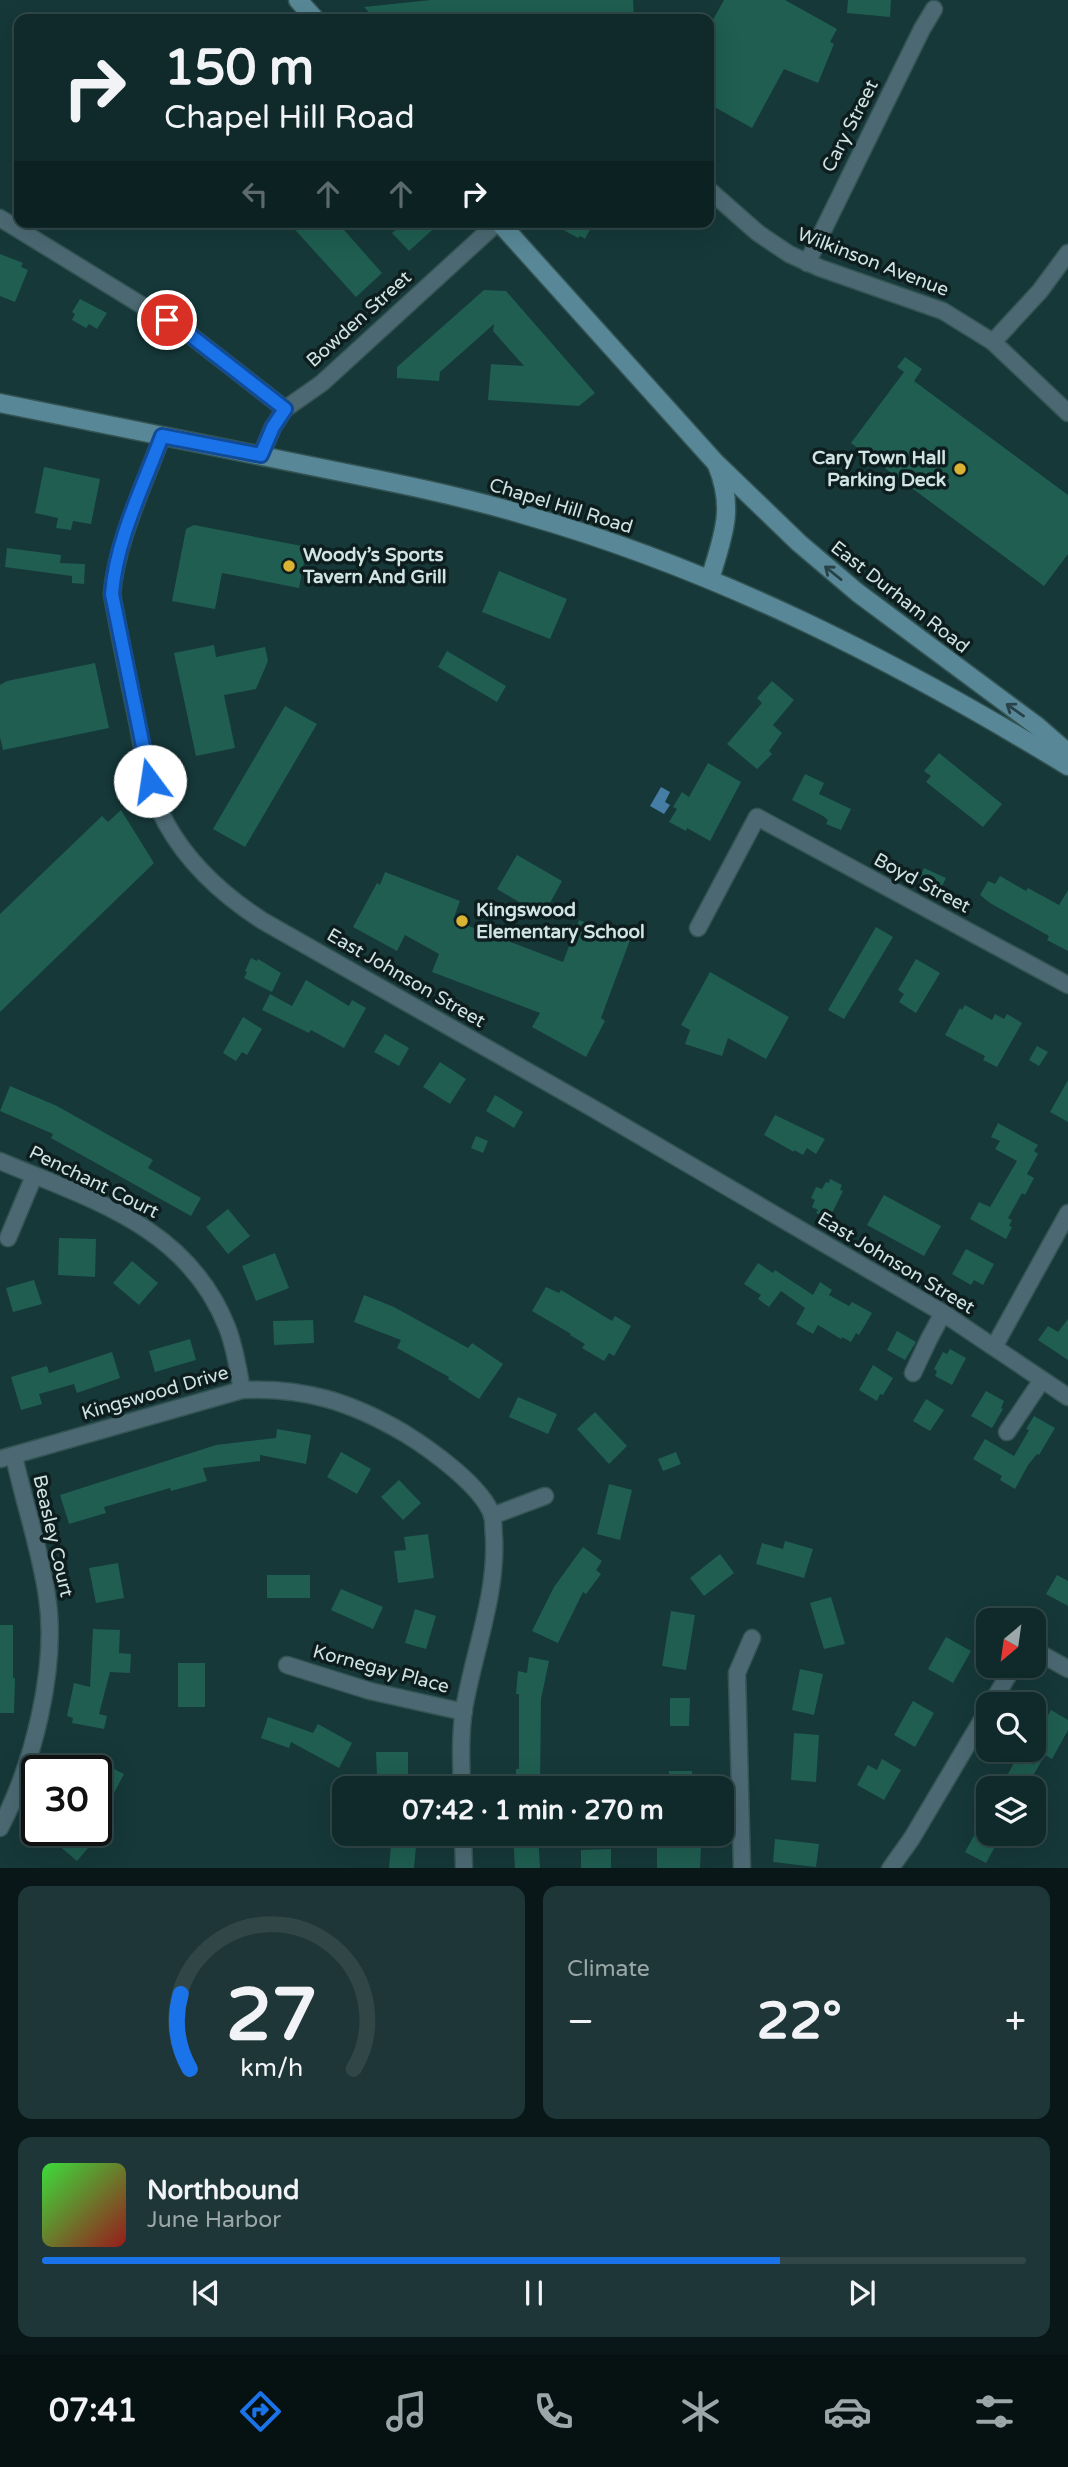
<!DOCTYPE html>
<html lang="en">
<head>
<meta charset="utf-8">
<style>
  body { margin:0; font-family:"Varela Round",sans-serif; background:#1e3637; color:#f1f3f6; height:100vh; display:flex; flex-direction:column; font-size:26px; white-space:nowrap }
  * { box-sizing:border-box; margin:0 }
  p { font-size:23px; color:#9ca7a9 }
  .icon { flex:none; width:38px; height:38px; fill:none; stroke:currentColor; stroke-width:2; stroke-linecap:round; stroke-linejoin:round }
  .map { position:relative; height:1868px; overflow:hidden }
  .drawer { display:flex; flex-direction:column; gap:18px; padding:18px; background:#091718; flex:1 }
  .drawer>* { flex:none }
  .banner { position:absolute; left:14px; top:14px; width:700px; height:214px; border-radius:14px; box-shadow:0 7px 28px #0002,0 0 0 2px #304647; background:#102a2b; color:#f1f3f6; overflow:hidden }
  .needle { width:46px; rotate:209deg }
  .fabs { position:absolute; left:976px; top:1608px; display:grid; gap:14px }
  .fabs a { display:grid; place-items:center; width:70px; height:70px; border-radius:14px; background:#102a2b; box-shadow:0 7px 28px #0002,0 0 0 2px #304647; font-size:35px }
  .speed { position:absolute; left:21px; top:1755px; display:flex; gap:14px; font-size:35px; font-weight:700; text-align:center }
  .speed>* { display:grid; place-content:center; width:91px; height:91px; border-radius:50%; background:#102a2b; box-shadow:0 7px 28px #0002,0 0 0 2px #304647; line-height:1 }
  .speed .limit { border:4px solid #111; border-radius:10px; background:#fff; color:#111 }
  .pin { position:absolute; display:grid; place-items:center; width:60px; height:60px; color:#fff; margin:-30px; border:4px solid #fff; border-radius:50%; box-shadow:0 2px 7px #0007 }
  .me { position:absolute; width:77px; margin:-38px; rotate:346deg; stroke-linejoin:round; filter:drop-shadow(0 0 5px #0008) }
  .turn { display:flex; align-items:center; gap:24px; height:147px; padding:0 35px; font-size:32px }
  .turn .icon { width:91px; height:91px; stroke-width:2.5 }
  .turn b { display:block; font-size:49px; line-height:60px }
  .lanes { display:flex; align-items:center; height:66px; padding:0 35px; background:#0003; justify-content:center; gap:35px; direction:ltr }
  .lanes .off { opacity:.35 }
  .big { font-size:52px; font-weight:700; line-height:1.1 }
  .drawer .widget { flex:1; display:flex; flex-direction:column; justify-content:center; gap:10px; min-width:0; padding:0 24px; border-radius:14px; background:#1e3637 }
  .drawer .dial { align-items:center; gap:0 }
  .dial svg { height:182px; overflow:visible; fill:none; stroke:#304647; stroke-width:7; stroke-linecap:round; text-anchor:middle }
  .dial text { fill:#f1f3f6; stroke:none }
  .song { display:flex; align-items:center; gap:21px }
  .cover { width:84px; height:84px; border-radius:10px; background:linear-gradient(135deg,hsl(120 70% 55%),hsl(0 70% 35%)) }
  .played { height:7px; border-radius:4px; background:linear-gradient(90deg,#1a73e8 75%,#304647 75%) }
  .keys { display:flex; justify-content:space-around; direction:ltr }
  .heat { display:flex; justify-content:space-between; align-items:center; font-size:38px; direction:ltr }
  .drawer .tiles { flex:1; display:grid; gap:18px; grid-template-columns:1fr 1fr }
  .widget:last-child { grid-column:span 2 }
  .trip { position:absolute; left:332px; top:1776px; width:402px; height:70px; border-radius:14px; background:#102a2b; box-shadow:0 7px 28px #0002,0 0 0 2px #304647; font-weight:700; line-height:70px; text-align:center }
  .menu { display:flex; height:112px; justify-content:space-around; align-items:center; background:#061111; color:#9ca7a9 }
  .menu .icon { width:49px; height:49px }
  .menu .current { color:#1a73e8 }
  .menu b { font-size:32px; color:#f1f3f6 }
  .map>svg:first-child { display:block }
  .water { fill:#467da4 }
  .building { fill:#1f5e51 }
  .lines { fill:none; stroke-linecap:round; stroke-linejoin:round }
  .street-casing { stroke:#345454; stroke-width:19 }
  .secondary-casing { stroke:#345454; stroke-width:21 }
  .street { stroke:#4c6973; stroke-width:16 }
  .secondary { stroke:#588897; stroke-width:18 }
  .oneway { stroke:#284248 }
  .route-casing { stroke:#114b97; stroke-width:18 }
  .route { stroke:#1a73e8; stroke-width:12 }
  .poi-dot { fill:#dab333; stroke:#0e1d1d; stroke-width:2.5 }
  .labels { text-anchor:middle; dominant-baseline:central; stroke-width:7; stroke-linejoin:round; paint-order:stroke }
  .street-label { font-size:19px; fill:#d1e4e4; stroke:#0e1d1d }
  .poi-label { font-size:19px; font-weight:bold; fill:#d1e4e4; stroke:#0e1d1d; text-anchor:start }
</style>
</head>
<body>
<div class="map">
<svg width="1068" height="1869" viewBox="0 0 1068 1869">
  <rect width="100%" height="100%" fill="#163839"/>
  <polygon class="water" points="661,787 670,792 665,802 670,805 664,814 650,806"/>
  <g class="building">
    <polygon points="431,0 633,0 634,19 375,19 364,7"/>
    <polygon points="724,0 785,0 837,29 830,42 834,44 818,83 784,69 752,128 709,104 709,27"/>
    <polygon points="848,0 891,0 890,17 847,13"/>
    <polygon points="288,222 337,222 382,273 356,297"/>
    <polygon points="405,222 441,222 409,251 392,233"/>
    <polygon points="549,222 594,222 585,239 580,236 578,238"/>
    <polygon points="0,254 23,263 21,267 28,270 15,302 0,296"/>
    <polygon points="484,290 506,291 595,393 579,406 488,400 491,364 524,366 493,331 494,324 440,372 439,381 397,378 397,367"/>
    <polygon points="80,299 107,313 97,329 89,324 86,328 72,320 75,314 72,312"/>
    <polygon points="905,357 922,369 914,381 1068,495 1068,554 1044,586 851,443 904,372 897,367"/>
    <polygon points="44,467 100,479 91,524 73,521 71,530 56,528 58,518 35,513"/>
    <polygon points="194,525 307,547 299,588 222,573 215,609 172,601 186,529"/>
    <polygon points="7,548 61,555 60,563 85,564 84,584 72,583 72,576 5,567"/>
    <polygon points="499,571 567,599 550,639 482,612"/>
    <polygon points="214,645 216,657 265,647 268,661 256,689 224,695 235,748 196,756 174,653"/>
    <polygon points="447,651 506,686 497,702 438,667"/>
    <polygon points="95,663 109,728 3,750 0,737 0,685 7,681"/>
    <polygon points="772,681 794,700 773,725 782,733 769,751 772,754 757,769 727,744 762,703 757,698"/>
    <polygon points="285,706 317,724 245,847 213,829"/>
    <polygon points="939,753 1002,804 983,827 926,782 931,776 924,771"/>
    <polygon points="708,763 741,782 710,841 687,828 686,831 669,822 677,809 673,807 682,792 689,797"/>
    <polygon points="805,774 824,783 819,794 851,809 841,830 826,824 828,820 823,816 792,800"/>
    <polygon points="121,810 154,863 0,1012 0,914 102,816 108,822"/>
    <polygon points="517,855 562,881 543,916 497,889"/>
    <polygon points="924,868 946,878 940,890 919,879"/>
    <polygon points="385,872 460,901 453,920 563,962 579,920 630,940 601,1018 605,1021 586,1057 532,1027 540,1013 432,972 439,954 405,935 397,951 353,927 377,883 380,885"/>
    <polygon points="1000,876 1026,891 1028,888 1059,905 1068,890 1068,951 1047,940 1049,936 990,903 980,895 988,881 995,884"/>
    <polygon points="876,927 893,937 844,1019 828,1010"/>
    <polygon points="251,958 257,961 258,959 281,973 272,992 244,978 247,972 245,971"/>
    <polygon points="916,959 940,973 916,1013 899,1002 904,994 898,990"/>
    <polygon points="710,972 789,1017 766,1059 728,1038 722,1056 685,1044 690,1030 681,1025"/>
    <polygon points="306,980 349,1006 352,1000 366,1008 344,1048 311,1030 309,1033 262,1010 270,994 292,1006"/>
    <polygon points="965,1005 992,1020 995,1014 1004,1019 1007,1014 1022,1023 997,1067 983,1060 985,1056 945,1035 960,1008 962,1010"/>
    <polygon points="243,1017 262,1029 247,1055 242,1052 236,1061 223,1053"/>
    <polygon points="385,1034 409,1048 399,1066 374,1052"/>
    <polygon points="1037,1046 1048,1052 1039,1066 1029,1060"/>
    <polygon points="440,1062 466,1079 450,1104 423,1087"/>
    <polygon points="1068,1080 1068,1122 1050,1112"/>
    <polygon points="10,1086 57,1106 153,1160 148,1168 201,1198 191,1216 51,1138 53,1134 0,1111"/>
    <polygon points="495,1095 523,1112 514,1128 486,1111"/>
    <polygon points="775,1115 825,1139 816,1154 807,1148 803,1155 794,1150 794,1152 764,1135"/>
    <polygon points="998,1123 1038,1145 1034,1151 1038,1154 1027,1174 1034,1178 1025,1195 1022,1193 1008,1218 1012,1220 1009,1226 1012,1227 1006,1239 970,1219 979,1202 990,1207 1017,1161 995,1149 1000,1141 991,1137"/>
    <polygon points="476,1136 488,1141 483,1153 471,1148"/>
    <polygon points="830,1179 842,1185 840,1190 843,1191 829,1219 816,1213 818,1210 812,1207 815,1200 811,1198 816,1187 822,1189 826,1182 829,1183"/>
    <polygon points="884,1195 941,1226 924,1256 867,1225"/>
    <polygon points="228,1209 250,1236 228,1254 206,1227"/>
    <polygon points="59,1238 96,1239 95,1277 58,1275"/>
    <polygon points="966,1249 994,1264 983,1285 974,1280 971,1285 952,1274"/>
    <polygon points="275,1253 289,1288 256,1301 242,1266"/>
    <polygon points="132,1261 158,1283 139,1305 113,1283"/>
    <polygon points="758,1263 773,1273 775,1270 813,1295 820,1282 832,1290 829,1295 849,1306 852,1302 872,1313 859,1335 856,1333 851,1342 842,1337 841,1339 818,1325 813,1334 796,1324 805,1308 781,1291 769,1307 758,1299 761,1295 744,1284"/>
    <polygon points="34,1280 42,1304 13,1312 6,1288"/>
    <polygon points="546,1287 559,1293 561,1290 612,1321 615,1316 631,1326 614,1356 609,1353 604,1361 582,1348 585,1344 570,1335 571,1334 532,1311"/>
    <polygon points="364,1295 394,1307 468,1348 472,1343 503,1364 479,1399 448,1379 449,1377 397,1348 401,1340 354,1322"/>
    <polygon points="1068,1319 1068,1360 1038,1340 1048,1326 1058,1332"/>
    <polygon points="313,1320 314,1343 274,1345 273,1321"/>
    <polygon points="897,1331 916,1342 905,1360 887,1350"/>
    <polygon points="190,1339 196,1360 155,1372 149,1351"/>
    <polygon points="950,1349 966,1358 952,1385 935,1376 937,1371 934,1369 943,1352 947,1354"/>
    <polygon points="112,1352 120,1378 77,1393 74,1384 39,1394 42,1404 21,1410 11,1377 47,1366 49,1373"/>
    <polygon points="873,1365 893,1378 883,1395 880,1394 877,1401 859,1390"/>
    <polygon points="986,1391 1004,1401 1001,1408 1003,1409 992,1428 971,1416"/>
    <polygon points="518,1397 557,1414 548,1434 509,1417"/>
    <polygon points="926,1399 944,1410 930,1431 913,1421"/>
    <polygon points="595,1412 627,1446 609,1464 577,1429"/>
    <polygon points="1034,1416 1055,1428 1039,1455 1037,1454 1028,1465 1015,1489 1000,1480 1002,1476 973,1459 985,1439 1014,1456 1029,1430 1026,1429"/>
    <polygon points="277,1429 311,1435 306,1464 260,1455 260,1461 203,1468 207,1481 171,1491 170,1488 104,1507 106,1513 69,1524 60,1495 216,1445 276,1438"/>
    <polygon points="341,1452 371,1469 357,1494 327,1477"/>
    <polygon points="676,1452 681,1464 663,1471 658,1459"/>
    <polygon points="399,1480 421,1503 403,1520 381,1497"/>
    <polygon points="609,1484 632,1490 620,1540 597,1534"/>
    <polygon points="428,1534 434,1578 398,1583 394,1551 406,1550 404,1537"/>
    <polygon points="785,1541 813,1549 804,1578 756,1564 762,1543 783,1549"/>
    <polygon points="583,1547 602,1561 596,1570 601,1574 586,1594 583,1592 558,1643 532,1631 554,1587"/>
    <polygon points="720,1554 734,1573 704,1596 690,1578"/>
    <polygon points="118,1563 124,1598 96,1603 89,1568"/>
    <rect x="267" y="1575" width="43" height="23"/>
    <polygon points="1057,1575 1068,1581 1068,1606 1046,1594"/>
    <polygon points="341,1589 383,1607 373,1629 331,1610"/>
    <polygon points="831,1597 845,1644 824,1649 810,1603"/>
    <polygon points="415,1609 436,1616 426,1649 405,1643"/>
    <polygon points="671,1611 695,1615 686,1670 662,1666"/>
    <polygon points="0,1625 13,1625 13,1678 15,1678 14,1713 0,1713"/>
    <polygon points="93,1629 120,1630 119,1653 131,1654 130,1673 110,1672 99,1714 107,1716 104,1729 72,1723 73,1718 67,1716 74,1683 90,1687"/>
    <polygon points="946,1637 971,1651 953,1683 928,1669"/>
    <polygon points="529,1657 549,1661 541,1699 540,1788 516,1788 516,1769 519,1769 519,1694 516,1694 518,1671 527,1673"/>
    <rect x="178" y="1663" width="27" height="44"/>
    <polygon points="800,1669 823,1674 814,1715 792,1710"/>
    <polygon points="670,1698 690,1698 689,1726 670,1726"/>
    <polygon points="913,1701 934,1713 915,1747 894,1735"/>
    <polygon points="1051,1710 1068,1720 1068,1730 1052,1759 1045,1755 1026,1788 1000,1788 1018,1756 1034,1765 1034,1740"/>
    <polygon points="268,1717 313,1733 318,1724 352,1743 339,1768 291,1742 289,1748 261,1738"/>
    <polygon points="794,1733 819,1735 816,1782 791,1780"/>
    <polygon points="376,1752 408,1752 408,1776 377,1776"/>
    <polygon points="882,1759 901,1770 884,1800 857,1785 868,1765 877,1770"/>
    <polygon points="96,1760 124,1774 96,1827"/>
    <rect x="669" y="1771" width="23" height="17"/>
    <polygon points="989,1809 989,1834 1002,1834 986,1863 965,1852"/>
    <polygon points="56,1830 103,1830 77,1861 50,1838"/>
    <polygon points="392,1834 417,1835 414,1868 389,1868"/>
    <polygon points="513,1834 538,1834 540,1868 515,1868"/>
    <polygon points="775,1839 819,1844 816,1867 773,1862"/>
    <polygon points="657,1845 701,1847 700,1868 657,1868"/>
    <polygon points="611,1849 611,1868 581,1868 581,1850"/>
  </g>
  <g class="lines">
    <defs>
      <g id="street">
        <polyline points="709,190 758,233 789,254 820,268 943,311 993,342"/>
        <polyline points="0,218 190,335 285,409"/>
        <polyline points="1068,253 1040,291 993,342 1068,413"/>
        <polyline points="807,263 922,29 934,9"/>
        <path d="M162,436C144,486 116,542 112,594C120,638 129,682 138,725C144,758 150,793 166,823C188,863 224,896 263,921L594,1109L943,1313L1068,1397"/>
        <polyline points="261,455 273,427 285,409 322,383 498,222"/>
        <polyline points="698,928 757,817 1068,985"/>
        <path d="M0,1161C92,1200 187,1226 227,1327C235,1347 238,1369 242,1390"/>
        <polyline points="8,1238 34,1176"/>
        <polyline points="994,1347 1068,1213"/>
        <polyline points="913,1373 929,1339 943,1313"/>
        <polyline points="1007,1432 1042,1380"/>
        <path d="M0,1459L242,1390C304,1387 351,1402 404,1433C430,1449 482,1486 492,1515C494,1521 493,1530 494,1537C497,1595 474,1651 464,1709C460,1735 461,1762 462,1788"/>
        <polyline points="492,1516 545,1496"/>
        <polyline points="1034,1650 1068,1669"/>
        <polyline points="287,1665 370,1691 464,1712"/>
        <polyline points="991,1704 1014,1666"/>
        <path d="M0,1828C33,1765 58,1667 47,1596C40,1548 24,1503 14,1456"/>
        <polyline points="463,1834 464,1869"/>
        <polyline points="742,1869 737,1673 752,1638"/>
        <polyline points="890,1869 912,1838 989,1708"/>
      </g>
      <g id="secondary">
        <polyline points="298,0 315,19"/>
        <polyline points="499,222 715,462 799,543 858,593 1037,726 1068,753"/>
        <path d="M0,403C110,426 221,447 331,470C396,483 461,496 525,515C718,570 898,662 1068,766"/>
        <path d="M710,579C723,536 735,509 717,465"/>
      </g>
    </defs>
    <use href="#street" class="street-casing"/>
    <use href="#secondary" class="secondary-casing"/>
    <use href="#street" class="street"/>
    <use href="#secondary" class="secondary"/>
  </g>
  <defs><path id="oneway-shaft" d="M-6 0H5M1.5-3L5.5 0L1.5 3" fill="none" stroke-width="1.6" stroke-linecap="round" stroke-linejoin="round" transform="scale(1.75)"/></defs>
  <g class="oneway">
    <use href="#oneway-shaft" transform="translate(833 573) rotate(-141)"/>
    <use href="#oneway-shaft" transform="translate(1015 710) rotate(-145)"/>
  </g>
  <g class="lines">
    <defs>
      <path id="route" d="M150,781L112,594C116,540 143,487 162,436L261,455L273,427L285,409L190,335L167,320"/>
    </defs>
    <use href="#route" class="route-casing"/>
    <use href="#route" class="route"/>
  </g>
  <g class="poi-dot">
    <circle cx="960" cy="469" r="7"/>
    <circle cx="289" cy="566" r="7"/>
    <circle cx="462" cy="921" r="7"/>
  </g>
  <g class="labels">
    <g class="street-label">
      <text transform="translate(850 126) rotate(-63)">Cary Street</text>
      <text transform="translate(873 262) rotate(21)">Wilkinson Avenue</text>
      <text transform="translate(359 319) rotate(-42)">Bowden Street</text>
      <text transform="translate(561 506) rotate(17)">Chapel Hill Road</text>
      <text transform="translate(900 597) rotate(38)">East Durham Road</text>
      <text transform="translate(922 883) rotate(28)">Boyd Street</text>
      <text transform="translate(406 978) rotate(30)">East Johnson Street</text>
      <text transform="translate(94 1182) rotate(26)">Penchant Court</text>
      <text transform="translate(896 1263) rotate(31)">East Johnson Street</text>
      <text transform="translate(155 1393) rotate(-16)">Kingswood Drive</text>
      <text transform="translate(53 1536) rotate(77)">Beasley Court</text>
      <text transform="translate(381 1669) rotate(15)">Kornegay Place</text>
    </g>
    <g class="poi-label">
      <text x="946" y="458" text-anchor="end">Cary Town Hall<tspan x="946" dy="22">Parking Deck</tspan></text>
      <text x="303" y="555">Woody’s Sports<tspan x="303" dy="22">Tavern And Grill</tspan></text>
      <text x="476" y="910">Kingswood<tspan x="476" dy="22">Elementary School</tspan></text>
    </g>
  </g>
</svg>
<div class="fabs">
<a><svg class="needle" viewBox="-14 -14 28 28"><path d="M0-13l5 13h-10z" fill="#e53935"/><path d="M0 13l5-13h-10z" fill="#9ca7a9"/></svg></a>
<a><svg class="icon" aria-label="search" viewBox="0 0 24 24"><circle cx="10" cy="10" r="6"/><path d="M15 15l6 6"/></svg></a>
<a><svg class="icon" aria-label="layers" viewBox="0 0 24 24"><path d="M12 4l9 5-9 5-9-5zM3 14l9 5 9-5"/></svg></a>
</div>
<div class="speed"><div class="limit">30</div></div>
<div class="pin" style="left:167px;top:320px;background:#d93025"><svg class="icon" aria-label="arrive" viewBox="0 0 24 24"><path d="M6 21V4h12l-3 4 3 4H6"/></svg></div>
<svg class="me" style="left:150px;top:781px" viewBox="-20 -20 40 40"><circle r="19" fill="#fff"/><path d="M0-13L10 11 0 6-10 11z" fill="#1a73e8"/></svg>
<div class="trip">07:42 · 1 min · 270 m</div>
<div class="banner">
<div class="turn"><svg class="icon" aria-label="right" viewBox="0 0 24 24"><path d="M7 20v-9h11M14 6l5 5-5 5"/></svg><div><b>150 m</b>Chapel Hill Road</div></div>
<div class="lanes"><svg class="icon off" aria-label="left" viewBox="0 0 24 24"><path d="M17 20v-9H6M10 6l-5 5 5 5"/></svg><svg class="icon off" aria-label="ahead" viewBox="0 0 24 24"><path d="M12 20V5M6 11l6-6 6 6"/></svg><svg class="icon off" aria-label="ahead" viewBox="0 0 24 24"><path d="M12 20V5M6 11l6-6 6 6"/></svg><svg class="icon" aria-label="right" viewBox="0 0 24 24"><path d="M7 20v-9h11M14 6l5 5-5 5"/></svg></div>
</div>
</div>
<section class="drawer">
<div class="tiles">
<div class="widget dial"><svg viewBox="0 0 100 80">
<path d="M14 69A42 42 0 1 1 86 69"/>
<path d="M14 69A42 42 0 0 1 10 36" stroke="#1a73e8"/>
<text x="50" y="56" font-size="32" font-weight="700">27</text>
<text x="50" y="72" font-size="11">km/h</text>
</svg></div>
<div class="widget"><p>Climate</p>
<div class="heat"><a>−</a><b class="big">22°</b><a>+</a></div>
</div>
<div class="widget">
<div class="song"><i class="cover"></i><div><b>Northbound</b><p>June Harbor</p></div></div>
<div class="played"></div>
<div class="keys"><svg class="icon" aria-label="previous" viewBox="0 0 24 24"><path d="M18 5L8 12l10 7zM5 5v14"/></svg><svg class="icon" aria-label="pause" viewBox="0 0 24 24"><path d="M8 5v14M16 5v14"/></svg><svg class="icon" aria-label="next" viewBox="0 0 24 24"><path d="M6 5l10 7-10 7zM19 5v14"/></svg></div>
</div>
</div>
</section>
<nav class="menu">
<b>07:41</b>
<svg class="icon current" aria-label="directions" viewBox="0 0 24 24"><path d="M12 3l9 9-9 9-9-9zM9 14v-3h6M13 9l2 2-2 2"/></svg>
<svg class="icon" aria-label="music" viewBox="0 0 24 24"><path d="M9 18V5l10-2v13"/><circle cx="6" cy="18" r="3"/><circle cx="16" cy="16" r="3"/></svg>
<svg class="icon" aria-label="phone" viewBox="0 0 24 24"><path d="M5 4h4l2 5-3 2q2 4 5 5l2-3 5 2v4C11 20 4 13 5 4z"/></svg>
<svg class="icon" aria-label="climate" viewBox="0 0 24 24"><path d="M12 3v18M4 7l16 10M4 17L20 7"/></svg>
<svg class="icon" aria-label="car" viewBox="0 0 24 24"><path d="M5 17H2v-5l4-1 3-4h7l3 4 3 1v5h-3M9 17h6M6 11h13"/><circle cx="7" cy="17" r="2"/><circle cx="17" cy="17" r="2"/></svg>
<svg class="icon" aria-label="filters" viewBox="0 0 24 24"><path d="M4 7h16M4 17h16"/><circle cx="9" cy="7" r="2"/><circle cx="15" cy="17" r="2"/></svg>
</nav>
</body>
</html>
